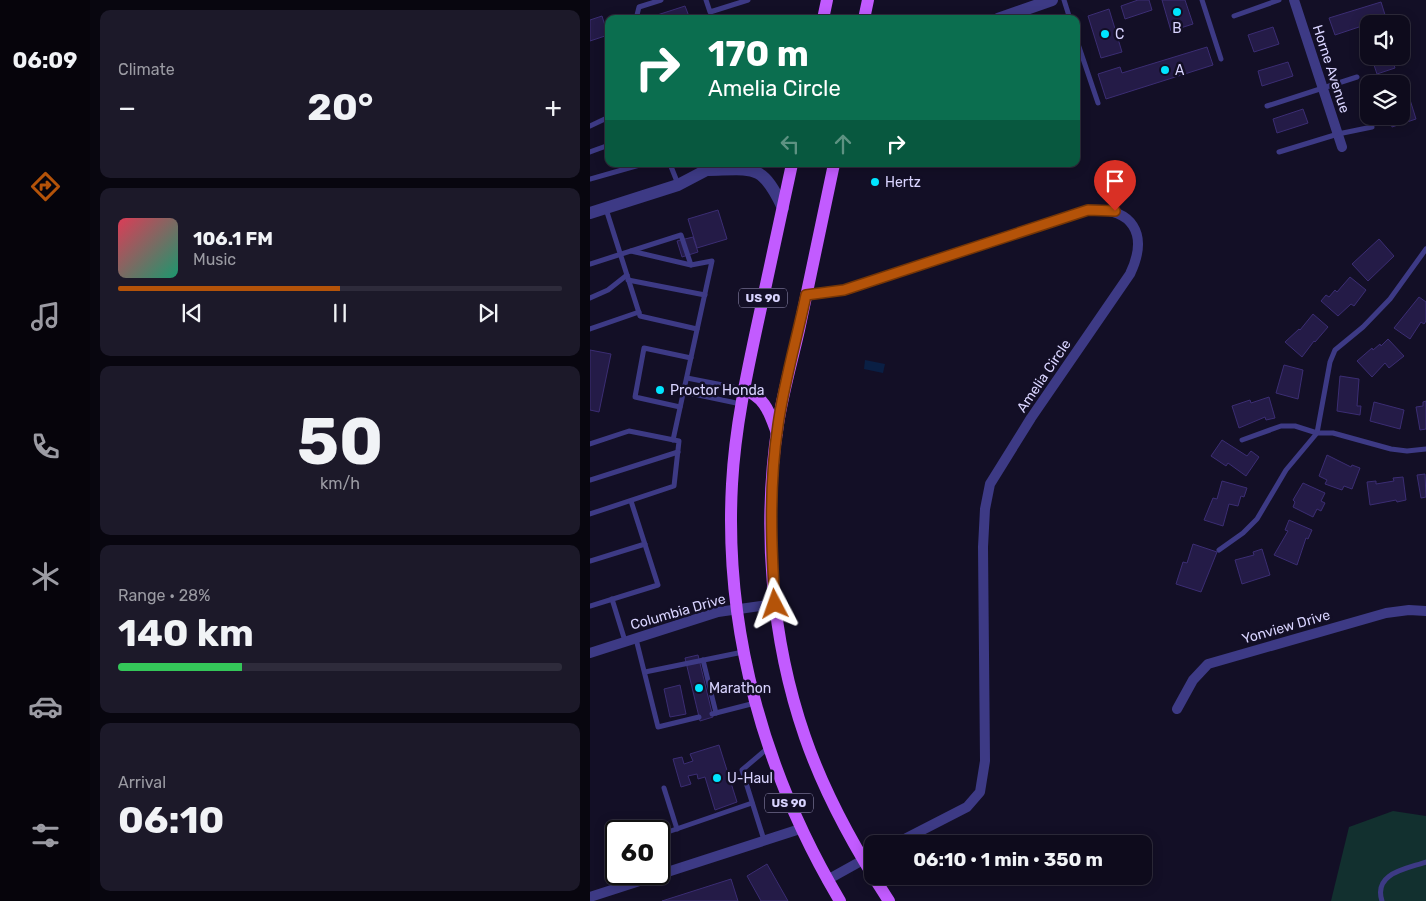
<!DOCTYPE html>
<html lang="en">
<head>
<meta charset="utf-8">
<style>
  body { margin:0; font-family:Rubik,sans-serif; background:#1c1929; color:#f1f3f6; height:100vh; display:flex; flex-direction:column; font-size:19px; white-space:nowrap }
  * { box-sizing:border-box; margin:0 }
  p { font-size:16px; color:#9b9ba3 }
  .icon { flex:none; width:28px; height:28px; fill:none; stroke:currentColor; stroke-width:2; stroke-linecap:round; stroke-linejoin:round }
  .map { position:relative; flex:1; overflow:hidden }
  .panel { display:flex; flex-direction:column; gap:10px; padding:10px; background:#08060f; width:500px }
  .panel>* { flex:none }
  .hud { position:absolute; left:15px; top:15px; width:475px; height:152px; border-radius:10px; box-shadow:0 2px 12px #0003,0 0 0 1px #2e2b3b; background:#0b6e4f; color:#fff; overflow:hidden }
  .buttons { position:absolute; left:770px; top:15px; display:grid; gap:10px }
  .buttons a { display:grid; place-items:center; width:50px; height:50px; border-radius:10px; background:#0e0b1c; box-shadow:0 2px 12px #0003,0 0 0 1px #2e2b3b; font-size:25px }
  .speed { position:absolute; left:15px; top:820px; display:flex; gap:10px; font-size:25px; font-weight:700; text-align:center }
  .speed>* { display:grid; place-content:center; width:65px; height:65px; border-radius:50%; background:#0e0b1c; box-shadow:0 2px 12px #0003,0 0 0 1px #2e2b3b; line-height:1 }
  .speed .limit { border:2px solid #111; border-radius:8px; background:#fff; color:#111 }
  .pin { position:absolute; display:grid; place-items:center; width:42px; height:42px; color:#fff; margin:-51px -21px; border-radius:50% 50% 50% 0; rotate:-45deg; box-shadow:0 0 5px #0007 }
  .pin .icon { rotate:45deg }
  .me { position:absolute; width:55px; margin:-28px; rotate:356deg; stroke-linejoin:round; filter:drop-shadow(0 0 4px #0008) }
  .turn { display:flex; align-items:center; gap:18px; height:105px; padding:0 20px; font-size:22px }
  .turn .icon { width:65px; height:65px; stroke-width:2.5 }
  .turn b { display:block; font-size:35px; line-height:42px }
  .lanes { display:flex; align-items:center; height:48px; padding:0 20px; background:#0003; justify-content:center; gap:25px; direction:ltr }
  .lanes .off { opacity:.35 }
  .big { font-size:38px; font-weight:700; line-height:1.1 }
  .panel .widget { flex:1; display:flex; flex-direction:column; justify-content:center; gap:8px; min-width:0; padding:0 18px; border-radius:10px; background:#1c1929 }
  .panel .dial { align-items:center; gap:0 }
  .dial b { font-size:65px; line-height:1 }
  .song { display:flex; align-items:center; gap:15px }
  .cover { width:60px; height:60px; border-radius:8px; background:linear-gradient(135deg,hsl(350 70% 55%),hsl(160 70% 35%)) }
  .played { height:5px; border-radius:2px; background:linear-gradient(90deg,#b45309 50%,#2e2b3b 50%) }
  .keys { display:flex; justify-content:space-around; direction:ltr }
  .heat { display:flex; justify-content:space-between; align-items:center; font-size:28px; direction:ltr }
  .charge { height:8px; border-radius:4px; background:linear-gradient(90deg,#34c759 28%,#2e2b3b 0) }
  .trip { position:absolute; left:274px; top:835px; width:288px; height:50px; border-radius:10px; background:#0e0b1c; box-shadow:0 2px 12px #0003,0 0 0 1px #2e2b3b; font-weight:700; line-height:50px; text-align:center }
  main { display:flex; flex:1; min-height:0 }
  .menu { display:flex; flex-direction:column; width:90px; justify-content:space-around; align-items:center; background:#06040b; color:#9b9ba3 }
  .menu .icon { width:35px; height:35px }
  .menu .current { color:#b45309 }
  .menu b { font-size:22px; color:#f1f3f6 }
  .map>svg:first-child { display:block }
  .green { fill:#12302f }
  .water { fill:#0a1f44 }
  .building { fill:#241b47; stroke:#3b2d73 }
  .lines { fill:none; stroke-linecap:round; stroke-linejoin:round }
  .service { stroke:#3d3a85; stroke-width:5 }
  .minor { stroke:#3d3a85; stroke-width:10 }
  .tertiary { stroke:#3d3a85; stroke-width:12 }
  .primary { stroke:#c25bff; stroke-width:12 }
  .route-casing { stroke:#753606; stroke-width:12 }
  .route { stroke:#b45309; stroke-width:9 }
  .poi-dot { fill:#00e5ff; stroke:#130f26; stroke-width:2 }
  .labels { text-anchor:middle; dominant-baseline:central; stroke-width:5; stroke-linejoin:round; paint-order:stroke }
  .shield { fill:#130f26; stroke:#9e99be; stroke-width:1 }
  .shield-label { font-size:12px; font-weight:bold; fill:#d9d4ff }
  .poi-label { font-size:14px; fill:#d9d4ff; stroke:#130f26; text-anchor:start }
  .street-label { font-size:14px; fill:#d9d4ff; stroke:#130f26 }
</style>
</head>
<body>
<main>
<nav class="menu">
<b>06:09</b>
<svg class="icon current" aria-label="directions" viewBox="0 0 24 24"><path d="M12 3l9 9-9 9-9-9zM9 14v-3h6M13 9l2 2-2 2"/></svg>
<svg class="icon" aria-label="music" viewBox="0 0 24 24"><path d="M9 18V5l10-2v13"/><circle cx="6" cy="18" r="3"/><circle cx="16" cy="16" r="3"/></svg>
<svg class="icon" aria-label="phone" viewBox="0 0 24 24"><path d="M5 4h4l2 5-3 2q2 4 5 5l2-3 5 2v4C11 20 4 13 5 4z"/></svg>
<svg class="icon" aria-label="climate" viewBox="0 0 24 24"><path d="M12 3v18M4 7l16 10M4 17L20 7"/></svg>
<svg class="icon" aria-label="car" viewBox="0 0 24 24"><path d="M5 17H2v-5l4-1 3-4h7l3 4 3 1v5h-3M9 17h6M6 11h13"/><circle cx="7" cy="17" r="2"/><circle cx="17" cy="17" r="2"/></svg>
<svg class="icon" aria-label="filters" viewBox="0 0 24 24"><path d="M4 7h16M4 17h16"/><circle cx="9" cy="7" r="2"/><circle cx="15" cy="17" r="2"/></svg>
</nav>
<section class="panel">
<div class="widget"><p>Climate</p>
<div class="heat"><a>−</a><b class="big">20°</b><a>+</a></div>
</div>
<div class="widget">
<div class="song"><i class="cover"></i><div><b>106.1 FM</b><p>Music</p></div></div>
<div class="played"></div>
<div class="keys"><svg class="icon" aria-label="previous" viewBox="0 0 24 24"><path d="M18 5L8 12l10 7zM5 5v14"/></svg><svg class="icon" aria-label="pause" viewBox="0 0 24 24"><path d="M8 5v14M16 5v14"/></svg><svg class="icon" aria-label="next" viewBox="0 0 24 24"><path d="M6 5l10 7-10 7zM19 5v14"/></svg></div>
</div>
<div class="widget dial"><b>50</b><p>km/h</p></div>
<div class="widget"><p>Range · 28%</p><b class="big">140 km</b><div class="charge"></div></div>
<div class="widget"><p>Arrival</p><b class="big">06:10</b></div>
</section>
<div class="map">
<svg width="836" height="901" viewBox="0 0 836 901">
  <rect width="100%" height="100%" fill="#130f26"/>
  <polygon class="green" points="803,811 836,816 836,901 741,901 759,827"/>
  <polygon class="water" points="275,360 295,364 293,373 274,369"/>
  <g class="building">
    <polygon points="548,0 559,0 562,10 535,19 531,6"/>
    <polygon points="572,0 595,0 603,24 581,31"/>
    <polygon points="791,2 796,18 745,35 739,18"/>
    <polygon points="95,6 100,19 58,19 58,18"/>
    <polygon points="519,9 532,52 511,58 498,16"/>
    <polygon points="12,16 18,35 0,41 0,20"/>
    <polygon points="683,27 689,44 664,52 658,35"/>
    <polygon points="617,47 623,65 516,99 508,74 530,67 532,73"/>
    <polygon points="781,56 801,56 805,68 787,74"/>
    <polygon points="698,62 703,76 672,86 668,71"/>
    <polygon points="817,90 826,119 802,127 799,116 811,116 811,91"/>
    <polygon points="713,109 718,123 687,133 683,119"/>
    <polygon points="128,210 137,239 107,248 98,219"/>
    <polygon points="103,237 108,252 92,257 87,241"/>
    <polygon points="789,239 804,256 778,281 762,264"/>
    <polygon points="760,277 776,290 764,306 761,304 748,316 731,301 736,295 739,297 745,290 747,292"/>
    <polygon points="829,297 836,302 836,321 834,324 831,322 820,339 804,328"/>
    <polygon points="723,314 738,327 725,342 724,341 712,357 695,342 709,329 710,330"/>
    <polygon points="798,339 814,356 799,368 795,363 782,377 767,361 782,348 783,350 790,344 791,346"/>
    <polygon points="0,350 21,354 9,412 0,410"/>
    <polygon points="694,365 713,370 708,399 686,393"/>
    <polygon points="750,376 769,379 767,406 771,406 770,415 747,411"/>
    <polygon points="679,397 685,418 676,420 675,417 649,428 642,406 660,400 661,403"/>
    <polygon points="836,401 836,429 830,430 826,407 833,406 833,402"/>
    <polygon points="784,402 814,410 810,429 780,421"/>
    <polygon points="632,440 657,456 661,451 669,457 656,476 638,463 636,466 621,456"/>
    <polygon points="737,455 761,467 762,465 770,468 762,489 754,486 752,490 735,484 737,480 729,476"/>
    <polygon points="835,474 836,497 831,498 827,475"/>
    <polygon points="813,477 816,500 807,502 806,500 780,505 777,482 786,481 786,484 804,481 803,478"/>
    <polygon points="632,481 657,488 654,497 651,496 648,506 639,504 633,526 614,520 623,498 627,499"/>
    <polygon points="713,483 735,493 731,501 735,503 731,511 727,509 723,517 703,507 705,502 703,500"/>
    <polygon points="699,520 722,530 718,539 716,538 707,565 684,555 698,531 695,530"/>
    <polygon points="603,544 627,552 611,592 586,584 593,562 597,563"/>
    <polygon points="672,549 680,575 652,584 645,560 664,555 663,552"/>
    <polygon points="108,655 123,717 110,721 95,658"/>
    <polygon points="90,685 96,714 80,717 74,689"/>
    <polygon points="129,745 147,802 125,810 115,777 108,779 107,774 98,776 101,784 91,787 83,759 92,757 94,764 103,761 100,754"/>
    <polygon points="177,864 198,901 171,901 157,876"/>
    <polygon points="141,879 148,901 72,901"/>
  </g>
  <g class="lines">
    <g class="service">
      <polyline points="116,0 120,12 158,0"/>
      <polyline points="474,0 480,19"/>
      <polyline points="612,0 631,59"/>
      <polyline points="644,16 689,0"/>
      <polyline points="46,19 49,7 71,0"/>
      <polyline points="486,38 508,103"/>
      <polyline points="677,106 767,77"/>
      <polyline points="0,126 19,117"/>
      <polyline points="0,152 19,145"/>
      <polyline points="689,152 748,134 782,127 775,105"/>
      <polyline points="80,164 88,184"/>
      <polyline points="0,179 53,164"/>
      <polyline points="16,209 50,316 107,329"/>
      <polyline points="41,251 101,265 122,261 83,440"/>
      <polyline points="0,264 91,235 101,265"/>
      <polyline points="38,280 115,295"/>
      <polyline points="0,298 18,290 37,275"/>
      <polyline points="0,329 49,312"/>
      <polyline points="97,378 153,389"/>
      <polyline points="94,392 151,404"/>
      <polyline points="90,407 45,397 54,348 101,358"/>
      <polyline points="652,440 691,426 705,426 727,433 743,433 801,449 817,451 836,449"/>
      <polyline points="0,444 39,431 89,441 84,486 0,514"/>
      <polyline points="0,480 88,452"/>
      <polyline points="629,550 653,533 667,519 696,470 727,433 740,362 745,350 773,327 800,299 836,249"/>
      <polyline points="0,561 55,544"/>
      <polyline points="22,599 35,641"/>
      <polyline points="0,606 68,585 41,501"/>
      <polyline points="46,639 68,727 109,717"/>
      <polyline points="113,660 126,713"/>
      <polyline points="55,672 153,652"/>
      <polyline points="122,714 165,703"/>
      <polyline points="74,788 87,829"/>
      <polyline points="69,835 162,803"/>
      <polyline points="174,840 152,770 178,748"/>
      <polyline points="19,852 26,850"/>
      <path d="M792,901C783,873 816,869 836,862"/>
    </g>
    <g class="minor">
      <polyline points="704,0 752,147"/>
      <path d="M216,295L255,290L498,210C543,207 559,234 540,274L441,418L400,484L395,509L393,547L395,761L390,792L377,807L305,844"/>
      <polyline points="0,653 128,612 185,604"/>
      <polyline points="587,709 603,680 618,664 796,613 819,610 836,611"/>
      <polyline points="237,880 282,855"/>
      <polyline points="0,897 210,829"/>
    </g>
    <g class="tertiary">
      <polyline points="408,19 462,0"/>
      <path d="M118,170C164,169 172,163 193,208"/>
      <polyline points="0,213 88,185 128,164"/>
    </g>
    <g class="primary">
      <polyline points="233,19 237,0"/>
      <polyline points="274,19 278,0"/>
      <path d="M202,164C191,215 180,266 169,317C157,372 145,428 142,484C134,631 175,775 250,901"/>
      <path d="M244,164C232,219 221,275 209,330C202,361 193,392 188,424C172,526 181,639 215,737C235,795 265,849 299,901"/>
      <path d="M153,389C176,398 179,412 187,433"/>
    </g>
  </g>
  <g class="lines">
    <defs>
      <path id="route" d="M185,604C181,544 179,485 188,425C194,382 207,338 216,295L254,290L498,210L525,211"/>
    </defs>
    <use href="#route" class="route-casing"/>
    <use href="#route" class="route"/>
  </g>
  <g class="poi-dot">
    <circle cx="587" cy="12" r="5"/>
    <circle cx="515" cy="34" r="5"/>
    <circle cx="575" cy="70" r="5"/>
    <circle cx="285" cy="182" r="5"/>
    <circle cx="70" cy="390" r="5"/>
    <circle cx="109" cy="688" r="5"/>
    <circle cx="127" cy="778" r="5"/>
  </g>
  <g class="labels">
    <g class="shield">
      <rect x="149" y="288.5" width="48" height="19" rx="4"/>
      <rect x="175" y="793.5" width="48" height="19" rx="4"/>
    </g>
    <g class="shield-label">
      <text x="173" y="298">US 90</text>
      <text x="199" y="803">US 90</text>
    </g>
    <g class="poi-label">
      <text x="587" y="28" text-anchor="middle">B</text>
      <text x="525" y="34">C</text>
      <text x="585" y="70">A</text>
      <text x="295" y="182">Hertz</text>
      <text x="80" y="390">Proctor Honda</text>
      <text x="119" y="688">Marathon</text>
      <text x="137" y="778">U-Haul</text>
    </g>
    <g class="street-label">
      <text transform="translate(741 69) rotate(72)">Horne Avenue</text>
      <text transform="translate(454 376) rotate(-56)">Amelia Circle</text>
      <text transform="translate(88 612) rotate(-16)">Columbia Drive</text>
      <text transform="translate(696 627) rotate(-16)">Yonview Drive</text>
    </g>
  </g>
</svg>
<div class="buttons">
<a><svg class="icon" aria-label="sound" viewBox="0 0 24 24"><path d="M4 9h4l5-4v14l-5-4H4zM17 9q2 3 0 6"/></svg></a>
<a><svg class="icon" aria-label="layers" viewBox="0 0 24 24"><path d="M12 4l9 5-9 5-9-5zM3 14l9 5 9-5"/></svg></a>
</div>
<div class="speed"><div class="limit">60</div></div>
<div class="pin" style="left:525px;top:211px;background:#d93025"><svg class="icon" aria-label="arrive" viewBox="0 0 24 24"><path d="M6 21V4h12l-3 4 3 4H6"/></svg></div>
<svg class="me" style="left:185px;top:604px" viewBox="-20 -20 40 40"><path d="M0-17L14 15 0 8-14 15z" fill="#b45309" stroke="#fff" stroke-width="4"/></svg>
<div class="trip">06:10 · 1 min · 350 m</div>
<div class="hud">
<div class="turn"><svg class="icon" aria-label="right" viewBox="0 0 24 24"><path d="M7 20v-9h11M14 6l5 5-5 5"/></svg><div><b>170 m</b>Amelia Circle</div></div>
<div class="lanes"><svg class="icon off" aria-label="left" viewBox="0 0 24 24"><path d="M17 20v-9H6M10 6l-5 5 5 5"/></svg><svg class="icon off" aria-label="ahead" viewBox="0 0 24 24"><path d="M12 20V5M6 11l6-6 6 6"/></svg><svg class="icon" aria-label="right" viewBox="0 0 24 24"><path d="M7 20v-9h11M14 6l5 5-5 5"/></svg></div>
</div>
</div>
</main>
</body>
</html>
